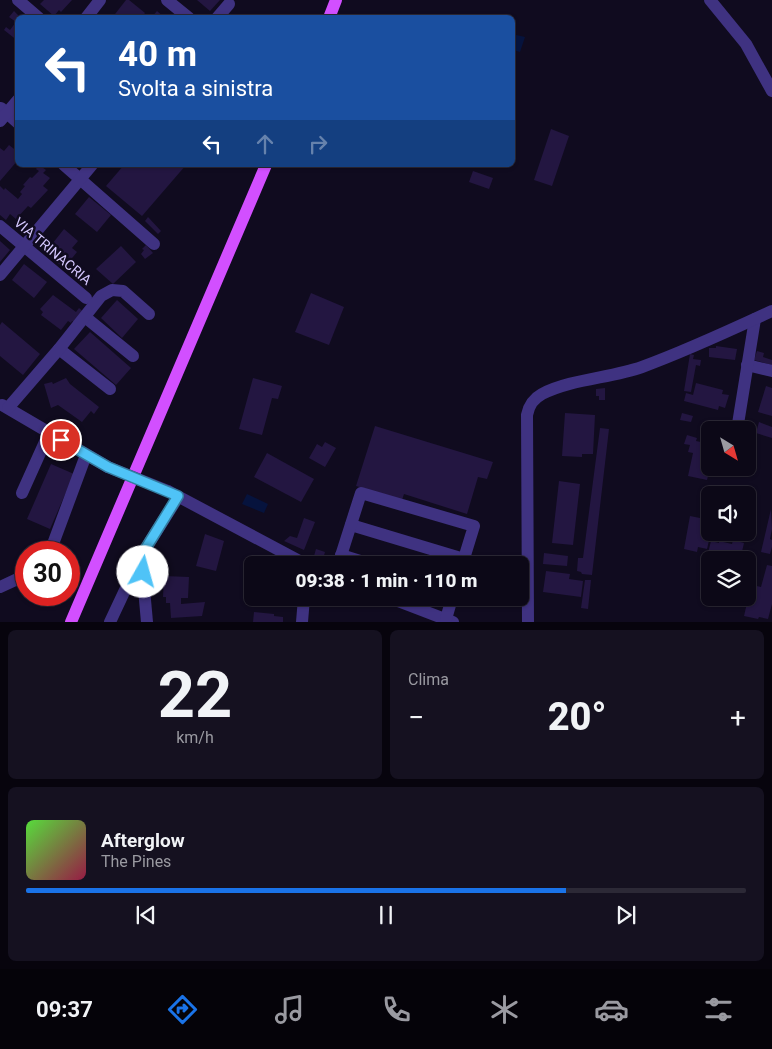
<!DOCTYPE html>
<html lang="it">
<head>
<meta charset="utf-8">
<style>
  body { margin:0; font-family:Roboto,sans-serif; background:#151120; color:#f1f3f6; height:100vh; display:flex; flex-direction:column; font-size:19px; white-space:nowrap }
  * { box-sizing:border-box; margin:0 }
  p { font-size:16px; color:#9a9aa1 }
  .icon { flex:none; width:28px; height:28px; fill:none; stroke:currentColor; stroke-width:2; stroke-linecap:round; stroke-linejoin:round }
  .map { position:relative; height:622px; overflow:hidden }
  .side { display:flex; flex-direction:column; gap:8px; padding:8px; background:#07040d; flex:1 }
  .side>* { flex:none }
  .hud { position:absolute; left:15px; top:15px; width:500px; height:152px; border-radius:8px; box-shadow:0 1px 4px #0004,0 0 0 1px #2c2936; background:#1a4fa0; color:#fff; overflow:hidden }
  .needle { width:32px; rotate:143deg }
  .controls { position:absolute; left:701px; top:421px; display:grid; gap:10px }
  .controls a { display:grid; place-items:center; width:55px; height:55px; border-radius:8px; background:#0c0817; box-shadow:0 1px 4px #0004,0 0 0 1px #2c2936; font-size:25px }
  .speed { position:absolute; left:15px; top:541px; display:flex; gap:10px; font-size:25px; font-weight:700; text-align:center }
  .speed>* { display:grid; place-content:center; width:65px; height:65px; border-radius:50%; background:#0c0817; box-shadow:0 1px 4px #0004,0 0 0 1px #2c2936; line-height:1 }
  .speed .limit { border:8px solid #d22; background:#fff; color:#111 }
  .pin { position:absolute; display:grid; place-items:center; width:42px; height:42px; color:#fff; margin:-21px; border:2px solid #fff; border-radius:50%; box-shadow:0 1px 5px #0007 }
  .me { position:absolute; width:55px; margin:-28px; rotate:7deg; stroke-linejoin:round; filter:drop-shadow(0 0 4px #0008) }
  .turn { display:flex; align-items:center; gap:18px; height:105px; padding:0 20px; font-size:22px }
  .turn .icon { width:65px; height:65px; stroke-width:2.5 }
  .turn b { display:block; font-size:35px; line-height:42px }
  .lanes { display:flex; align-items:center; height:48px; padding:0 20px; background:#0003; justify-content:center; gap:25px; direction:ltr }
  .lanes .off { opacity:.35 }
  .big { font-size:38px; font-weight:800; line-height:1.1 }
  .side .card { flex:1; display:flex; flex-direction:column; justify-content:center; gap:8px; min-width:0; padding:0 18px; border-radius:8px; background:#151120 }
  .side .dial { align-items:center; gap:0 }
  .dial b { font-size:65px; line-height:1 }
  .song { display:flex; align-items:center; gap:15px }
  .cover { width:60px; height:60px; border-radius:8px; background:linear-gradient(135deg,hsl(110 70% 55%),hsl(340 70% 35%)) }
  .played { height:5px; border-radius:2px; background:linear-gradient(90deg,#1a73e8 75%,#2c2936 75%) }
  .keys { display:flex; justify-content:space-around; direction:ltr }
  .heat { display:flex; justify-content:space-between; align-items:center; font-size:28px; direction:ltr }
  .side .tiles { flex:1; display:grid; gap:8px; grid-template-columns:1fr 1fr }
  .card:last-child { grid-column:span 2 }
  .trip { position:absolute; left:244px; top:556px; width:285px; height:50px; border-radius:8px; background:#0c0817; box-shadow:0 1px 4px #0004,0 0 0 1px #2c2936; font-weight:800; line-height:50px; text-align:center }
  .menu { display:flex; height:80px; justify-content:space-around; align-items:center; background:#050309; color:#9a9aa1 }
  .menu .icon { width:35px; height:35px }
  .menu .selected { color:#1a73e8 }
  .menu b { font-size:22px; color:#f1f3f6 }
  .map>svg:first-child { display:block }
  .water { fill:#06133d }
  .building { fill:#231641 }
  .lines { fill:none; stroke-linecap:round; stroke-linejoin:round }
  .minor { stroke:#3f3281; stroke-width:12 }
  .major { stroke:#d24fff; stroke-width:12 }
  .minor-bridge { stroke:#3f3281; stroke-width:12 }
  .route-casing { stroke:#337fa1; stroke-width:12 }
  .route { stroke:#4fc3f7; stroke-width:9 }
  .labels { text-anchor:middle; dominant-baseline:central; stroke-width:5; stroke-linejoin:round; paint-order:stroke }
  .street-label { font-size:14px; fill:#d5c8ff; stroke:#100b1f }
</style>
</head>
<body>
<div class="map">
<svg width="772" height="622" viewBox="0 0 772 622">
  <rect width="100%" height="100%" fill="#100b1f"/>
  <g class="water">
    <polygon points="512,34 525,37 520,52 513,50"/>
    <polygon points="247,494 268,504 264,513 242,504"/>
  </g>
  <g class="building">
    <polygon points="44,0 72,0 61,12 59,10 54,16 40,4"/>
    <polygon points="126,0 129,0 145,13 141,18 112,18"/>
    <polygon points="197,0 220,0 210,11"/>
    <polygon points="14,11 21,18 18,18 18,41 4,30 6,27 10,30 16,22 9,17"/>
    <polygon points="157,11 165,18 151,18"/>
    <polygon points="551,129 569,136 552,186 534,180"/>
    <polygon points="9,145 18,152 18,160 0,181 0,148 4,151"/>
    <polygon points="39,165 46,170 43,173 50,178 43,186 48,190 31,208 28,206 16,219 10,214 6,220 0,215 0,186 4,190 5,188 18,199 22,194 20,192 25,186 23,185 30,177 32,178 39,171 36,169"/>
    <polygon points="124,165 186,165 142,216 106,186"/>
    <polygon points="473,171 493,178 489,189 469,182"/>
    <polygon points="89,197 111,215 97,232 75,214"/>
    <polygon points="148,217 161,231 158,234 145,221"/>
    <polygon points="64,229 78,241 72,248 77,252 64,268 45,253"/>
    <polygon points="0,241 10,250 0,262"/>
    <polygon points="146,245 153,253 145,259 141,254 144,250 142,249"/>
    <polygon points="121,246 136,262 113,284 96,269"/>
    <polygon points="24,264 47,282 34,298 12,280"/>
    <polygon points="311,293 344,307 329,345 295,332"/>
    <polygon points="53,295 76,312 79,308 87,315 78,325 72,321 71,323 68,321 61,330 41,315 43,312 40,309"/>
    <polygon points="117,300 138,319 122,338 101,318"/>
    <polygon points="2,322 40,354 23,375 0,356 0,325"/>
    <polygon points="90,332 131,368 116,385 74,349"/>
    <polygon points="716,346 737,349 735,360 709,357 709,348 716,348"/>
    <polygon points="757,351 764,353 763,357 772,360 772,365 754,360"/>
    <polygon points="690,354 694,355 693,359 701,360 700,366 696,365 691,392 684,391"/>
    <polygon points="66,378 70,384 99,407 94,414 91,411 82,422 58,405 51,408 44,384 52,382 53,384"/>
    <polygon points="253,378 282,386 278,399 272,398 262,435 239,429"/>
    <polygon points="696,383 723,390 722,394 729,395 725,408 719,406 718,410 684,401 686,393 693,395"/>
    <polygon points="766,386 772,388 772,416 758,412"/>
    <polygon points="605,388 605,400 599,400 599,396 596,396 596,389"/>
    <polygon points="565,413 595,415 593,454 582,454 582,457 562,456"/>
    <polygon points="682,413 693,416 691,422 680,420"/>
    <polygon points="759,422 772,427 772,438 756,433"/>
    <polygon points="375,426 493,462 487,479 478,477 467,514 404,494 402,500 356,486"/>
    <polygon points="600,428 609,429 592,575 582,574 581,572 577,571 578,558 583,558"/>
    <polygon points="687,435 697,438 696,441 710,444 710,468 707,480 688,476 693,453 688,452 690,445 684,444"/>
    <polygon points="325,442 336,448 325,467 309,458 317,444 322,447"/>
    <polygon points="267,453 314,479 301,502 254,477"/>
    <polygon points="51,464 74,474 50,529 27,519"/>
    <polygon points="559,481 580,484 573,545 552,543"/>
    <polygon points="703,487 722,493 722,495 710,495 710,511 706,510 709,493 702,490"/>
    <polygon points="771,509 772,529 770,539 772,540 772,547 770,554 761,552"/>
    <polygon points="690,516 710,520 711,532 707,549 698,547 697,552 684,549"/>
    <polygon points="304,518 315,522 304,550 284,541 290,536 297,538"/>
    <polygon points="205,534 224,541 216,571 196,566"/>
    <polygon points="733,540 744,543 740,560 712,559 710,560 710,566 705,565 711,541 719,543 719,541 732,544"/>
    <polygon points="316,549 325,552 323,559 314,556"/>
    <polygon points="544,553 568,556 567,566 543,564"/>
    <polygon points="767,565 772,566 772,604 768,619 759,617 758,619 744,616 747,603 720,598 748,598 748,584 761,587"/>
    <polygon points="546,571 570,574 569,579 583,581 581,597 543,592"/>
    <polygon points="164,576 189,577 188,598 181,598 181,604 205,602 202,616 171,618 170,603 166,603 166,597 163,597"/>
    <polygon points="585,580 591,580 588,609 581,608"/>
    <polygon points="254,612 274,614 274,616 283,617 283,622 253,622"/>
  </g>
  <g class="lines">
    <g class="minor">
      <polyline points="18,0 39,18"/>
      <polyline points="167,0 189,18"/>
      <polyline points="710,0 746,44 772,91"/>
      <polyline points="86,18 100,0"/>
      <polyline points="217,18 229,4"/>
      <polyline points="1,108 18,123"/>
      <polyline points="0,121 18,100"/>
      <polyline points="64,165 154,244"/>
      <polyline points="0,226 86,298"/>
      <polyline points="0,275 92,165"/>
      <polyline points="85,317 133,356"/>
      <polyline points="59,349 110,389"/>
      <polyline points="747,365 772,371"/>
      <polyline points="2,405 108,467"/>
      <polyline points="8,408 59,349 101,296 112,290 123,291 149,314"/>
      <polyline points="737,430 755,319"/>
      <polyline points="168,491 307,565"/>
      <polyline points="22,493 49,433"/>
      <polyline points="351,525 464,559"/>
      <polyline points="50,552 86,455"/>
      <polyline points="341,555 373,565"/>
      <polyline points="141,556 147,622"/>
      <polyline points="338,565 361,493 474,526 462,565"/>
      <polyline points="0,587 26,575"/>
      <polyline points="390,598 453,622"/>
      <polyline points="446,619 452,598"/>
      <polyline points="110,622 141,556 178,497"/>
      <polyline points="302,622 304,598"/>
      <path d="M528,622L527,415C529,405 533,399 542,394C571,379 611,378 642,367C686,351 729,331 772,311"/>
    </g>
    <g class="major">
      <polyline points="329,18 336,0"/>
      <polyline points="71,622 266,165"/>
    </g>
    <polyline class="minor-bridge" points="108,467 168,491"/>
  </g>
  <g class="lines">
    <defs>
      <polyline id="route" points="61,440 108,467 178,496 141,556 143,572"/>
    </defs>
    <use href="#route" class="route-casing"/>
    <use href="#route" class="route"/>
  </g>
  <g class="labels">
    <g class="street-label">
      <text transform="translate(53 251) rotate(40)">VIA TRINACRIA</text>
    </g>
  </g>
</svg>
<div class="controls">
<a><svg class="needle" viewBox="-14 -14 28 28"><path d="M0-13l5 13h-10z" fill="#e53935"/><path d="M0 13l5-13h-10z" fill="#9a9aa1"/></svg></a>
<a><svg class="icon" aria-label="sound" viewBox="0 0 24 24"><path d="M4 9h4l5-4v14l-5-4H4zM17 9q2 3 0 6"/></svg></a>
<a><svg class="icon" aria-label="layers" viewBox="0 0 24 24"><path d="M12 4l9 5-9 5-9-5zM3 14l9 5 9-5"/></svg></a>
</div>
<div class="speed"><div class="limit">30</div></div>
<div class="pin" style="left:61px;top:440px;background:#d93025"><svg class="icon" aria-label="arrive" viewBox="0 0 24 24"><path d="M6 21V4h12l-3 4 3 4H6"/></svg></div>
<svg class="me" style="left:143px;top:572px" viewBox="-20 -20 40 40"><circle r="19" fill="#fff"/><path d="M0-13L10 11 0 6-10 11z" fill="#4fc3f7"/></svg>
<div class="trip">09:38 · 1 min · 110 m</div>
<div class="hud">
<div class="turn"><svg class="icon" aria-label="left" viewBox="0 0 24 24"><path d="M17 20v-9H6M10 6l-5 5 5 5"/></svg><div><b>40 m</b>Svolta a sinistra</div></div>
<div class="lanes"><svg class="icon" aria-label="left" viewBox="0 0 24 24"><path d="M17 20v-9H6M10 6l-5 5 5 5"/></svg><svg class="icon off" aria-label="ahead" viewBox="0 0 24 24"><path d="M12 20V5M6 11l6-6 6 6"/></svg><svg class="icon off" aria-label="right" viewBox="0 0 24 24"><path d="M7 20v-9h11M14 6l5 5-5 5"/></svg></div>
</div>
</div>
<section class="side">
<div class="tiles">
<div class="card dial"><b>22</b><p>km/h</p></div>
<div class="card"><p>Clima</p>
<div class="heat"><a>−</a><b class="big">20°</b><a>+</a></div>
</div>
<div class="card">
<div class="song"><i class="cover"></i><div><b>Afterglow</b><p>The Pines</p></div></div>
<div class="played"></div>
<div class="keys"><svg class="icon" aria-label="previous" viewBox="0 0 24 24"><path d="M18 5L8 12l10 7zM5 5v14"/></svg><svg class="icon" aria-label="pause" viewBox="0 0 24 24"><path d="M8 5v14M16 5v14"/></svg><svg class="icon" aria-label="next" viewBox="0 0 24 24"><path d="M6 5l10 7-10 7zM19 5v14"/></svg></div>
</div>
</div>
</section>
<nav class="menu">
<b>09:37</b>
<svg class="icon selected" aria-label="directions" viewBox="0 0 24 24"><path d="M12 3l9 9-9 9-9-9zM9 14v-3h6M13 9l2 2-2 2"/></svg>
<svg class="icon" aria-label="music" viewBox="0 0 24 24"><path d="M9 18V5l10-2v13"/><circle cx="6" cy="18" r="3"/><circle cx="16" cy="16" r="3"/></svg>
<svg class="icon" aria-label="phone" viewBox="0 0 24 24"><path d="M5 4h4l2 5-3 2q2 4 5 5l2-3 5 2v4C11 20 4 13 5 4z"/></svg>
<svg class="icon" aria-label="climate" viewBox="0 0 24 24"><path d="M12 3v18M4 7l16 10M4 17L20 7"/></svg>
<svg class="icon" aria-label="car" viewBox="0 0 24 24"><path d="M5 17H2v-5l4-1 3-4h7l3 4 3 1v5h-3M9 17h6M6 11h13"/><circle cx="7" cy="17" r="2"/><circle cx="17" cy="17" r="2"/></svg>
<svg class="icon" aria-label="filters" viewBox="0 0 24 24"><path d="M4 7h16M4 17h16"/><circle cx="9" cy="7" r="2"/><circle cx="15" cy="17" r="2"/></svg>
</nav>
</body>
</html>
